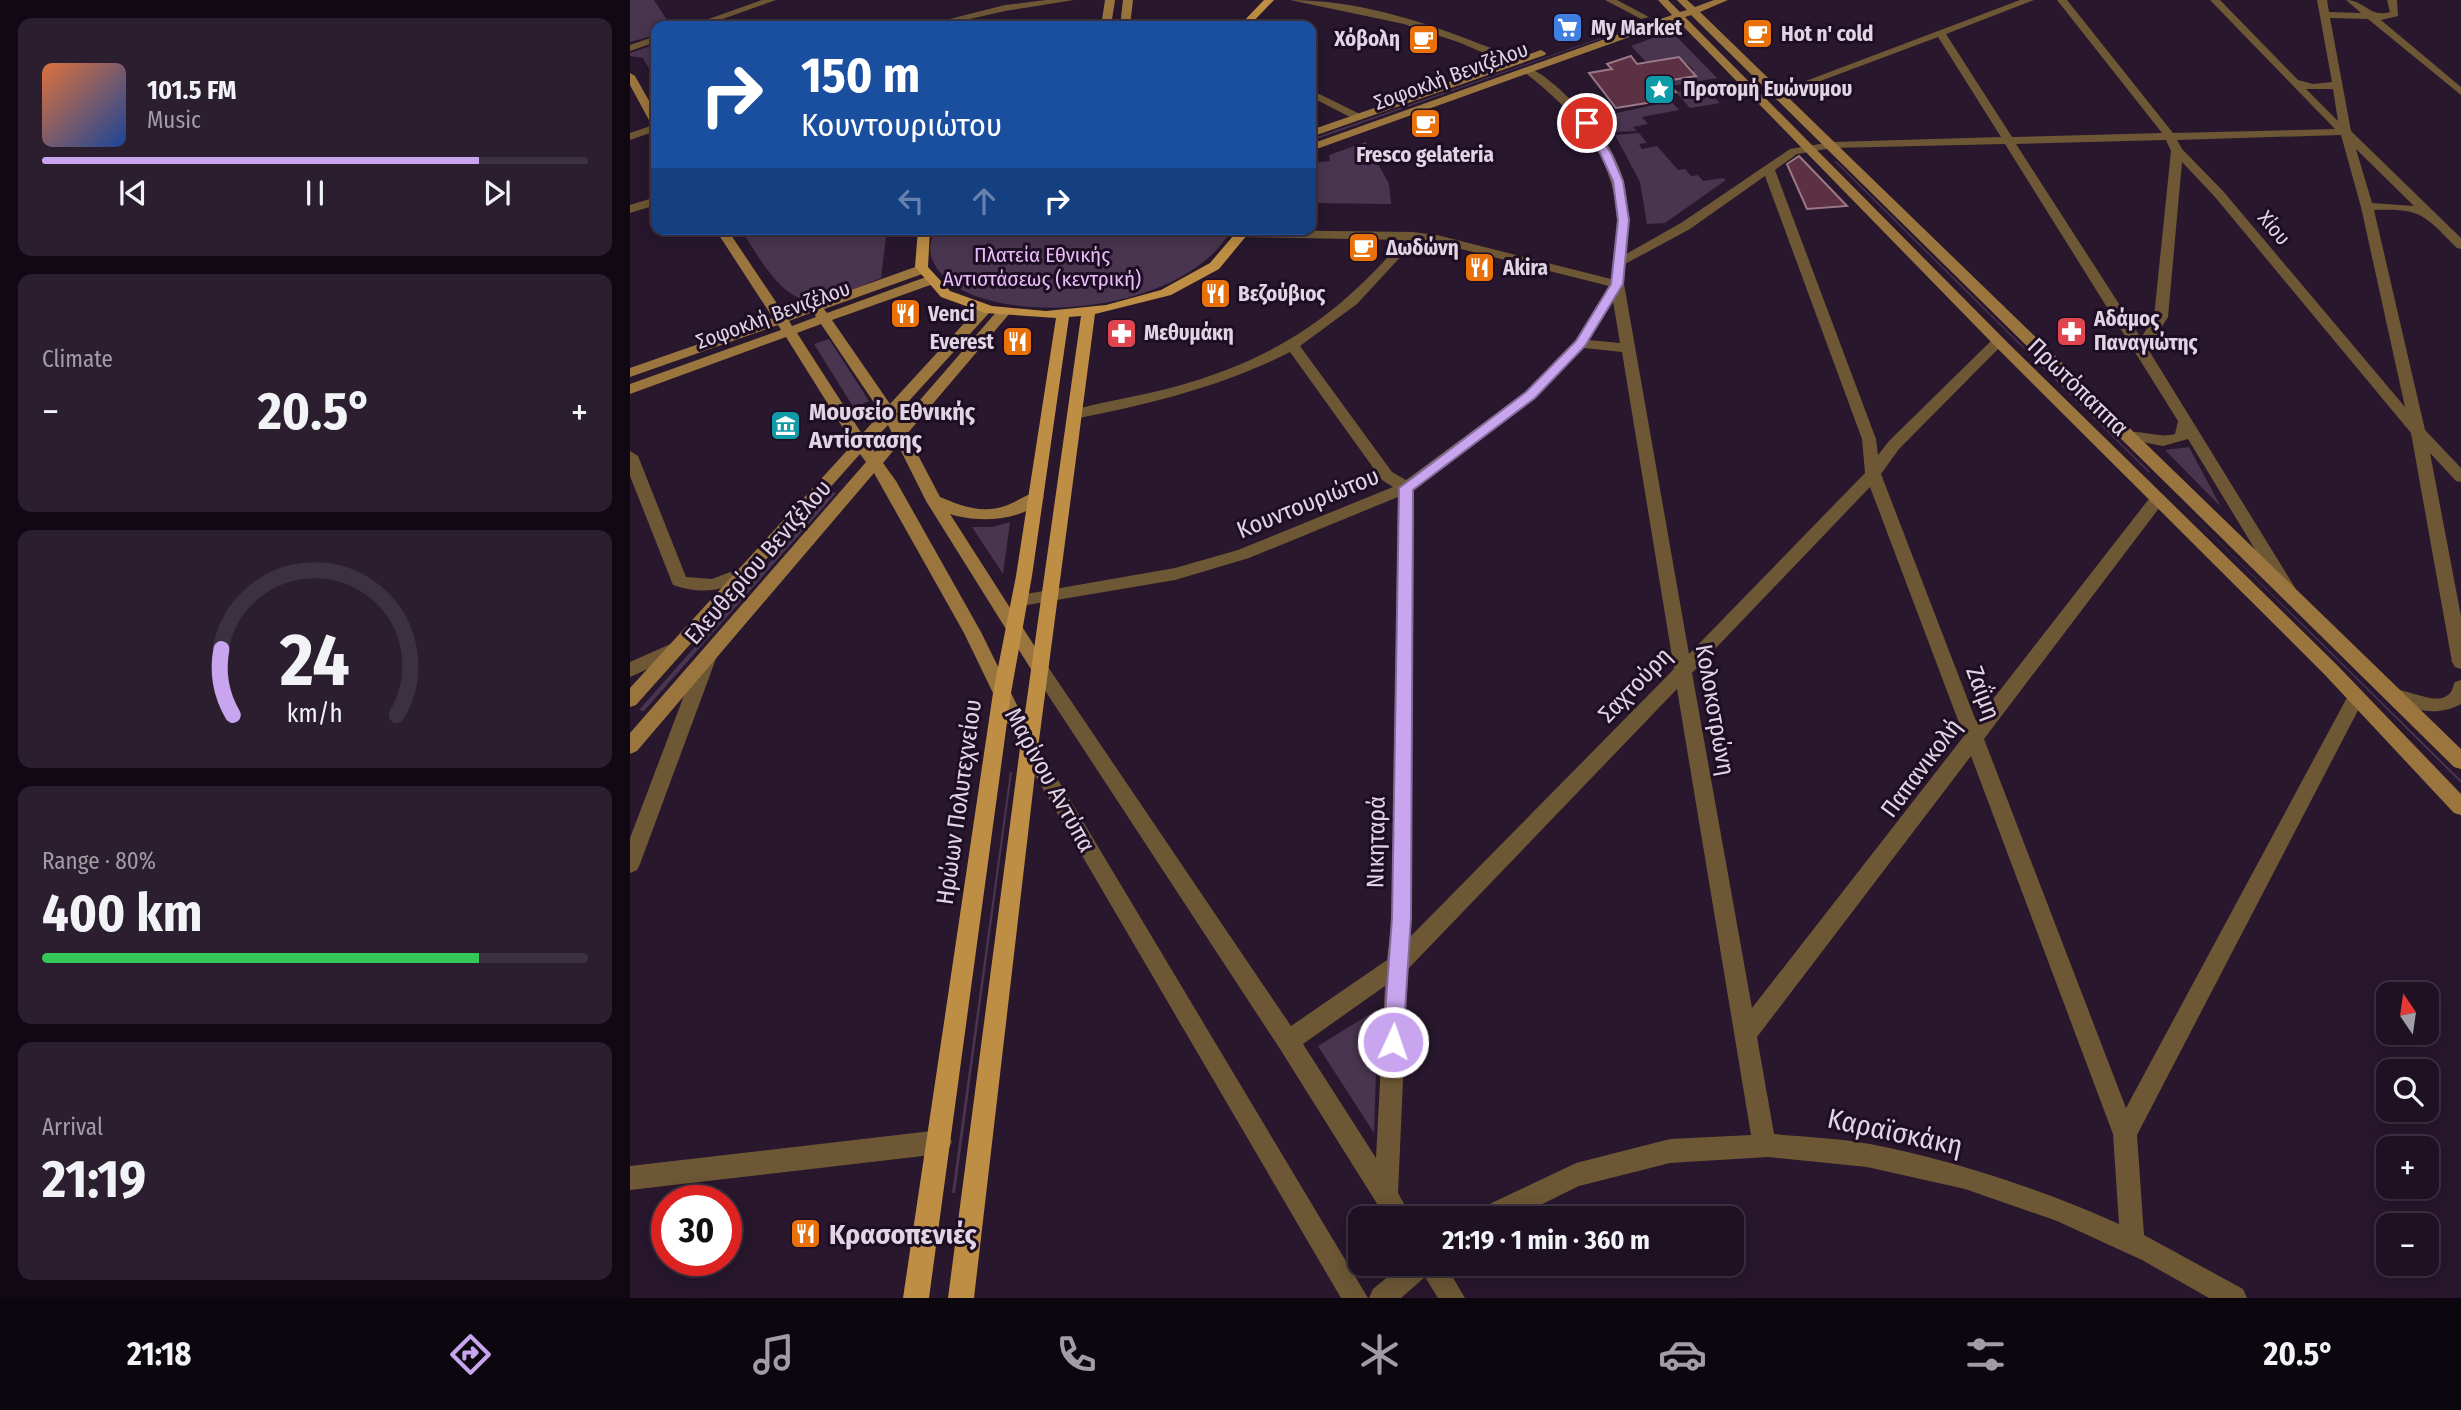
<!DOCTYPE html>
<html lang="en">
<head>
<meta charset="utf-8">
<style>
  body { margin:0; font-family:"Fira Sans Condensed",sans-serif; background:#2b1f2f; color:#f1f3f6; height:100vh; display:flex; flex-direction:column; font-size:26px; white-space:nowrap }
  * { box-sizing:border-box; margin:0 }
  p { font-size:23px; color:#a19da5 }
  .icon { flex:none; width:38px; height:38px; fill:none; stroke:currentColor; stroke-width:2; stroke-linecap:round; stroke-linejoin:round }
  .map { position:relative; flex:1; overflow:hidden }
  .panel { display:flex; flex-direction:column; gap:18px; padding:18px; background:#100913; width:630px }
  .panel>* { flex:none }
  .guide { position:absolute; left:21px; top:21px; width:665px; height:214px; border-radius:14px; box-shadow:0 4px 18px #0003,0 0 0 2px #3c3140; background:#1a4fa0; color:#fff; overflow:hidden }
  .needle { width:46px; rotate:347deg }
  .controls { position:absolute; left:1746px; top:982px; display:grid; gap:14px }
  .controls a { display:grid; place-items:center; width:63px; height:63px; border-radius:14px; background:#1e1122; box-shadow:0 4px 18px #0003,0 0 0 2px #3c3140; font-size:35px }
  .speed { position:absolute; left:21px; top:1185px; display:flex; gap:14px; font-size:35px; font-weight:700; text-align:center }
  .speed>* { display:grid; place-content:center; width:91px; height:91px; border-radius:50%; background:#1e1122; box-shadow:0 4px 18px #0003,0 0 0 2px #3c3140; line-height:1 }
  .speed .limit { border:10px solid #d22; background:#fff; color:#111 }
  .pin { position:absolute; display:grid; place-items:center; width:60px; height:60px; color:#fff; margin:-30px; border:4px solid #fff; border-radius:50%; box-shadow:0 2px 7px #0007 }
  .me { position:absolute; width:77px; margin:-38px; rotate:3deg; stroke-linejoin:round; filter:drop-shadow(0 0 5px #0008) }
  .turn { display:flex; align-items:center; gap:24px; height:147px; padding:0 35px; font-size:32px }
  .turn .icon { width:91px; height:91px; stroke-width:2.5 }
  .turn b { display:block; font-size:49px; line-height:60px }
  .lanes { display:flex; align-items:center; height:66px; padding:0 35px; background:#0003; justify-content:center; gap:35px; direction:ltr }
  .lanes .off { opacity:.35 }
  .big { font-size:52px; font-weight:700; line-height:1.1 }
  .panel .tile { flex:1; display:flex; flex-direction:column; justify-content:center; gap:10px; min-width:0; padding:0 24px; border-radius:14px; background:#2b1f2f }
  .panel .dial { align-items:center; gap:0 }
  .dial svg { height:182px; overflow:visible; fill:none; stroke:#3c3140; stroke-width:7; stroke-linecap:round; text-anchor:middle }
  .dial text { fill:#f1f3f6; stroke:none }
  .song { display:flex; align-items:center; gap:21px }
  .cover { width:84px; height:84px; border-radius:10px; background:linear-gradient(135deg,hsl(20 70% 55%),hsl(220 70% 35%)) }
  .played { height:7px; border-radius:4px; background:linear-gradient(90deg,#c8a5ee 80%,#3c3140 80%) }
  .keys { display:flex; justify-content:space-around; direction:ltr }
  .heat { display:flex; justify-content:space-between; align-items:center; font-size:38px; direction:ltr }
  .charge { height:10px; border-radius:5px; background:linear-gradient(90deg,#34c759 80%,#3c3140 0) }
  .trip { position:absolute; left:718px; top:1206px; width:396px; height:70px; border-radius:14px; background:#1e1122; box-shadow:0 4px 18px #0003,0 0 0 2px #3c3140; font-weight:700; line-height:70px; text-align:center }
  .dock { display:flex; height:112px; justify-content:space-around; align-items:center; background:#0c070e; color:#a19da5 }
  .dock .icon { width:49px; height:49px }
  .dock .selected { color:#c8a5ee }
  .dock b { font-size:32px; color:#f1f3f6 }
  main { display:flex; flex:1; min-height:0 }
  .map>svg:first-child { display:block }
  .green { fill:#49354f }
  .building { fill:#5c3143; stroke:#9b7885; stroke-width:2 }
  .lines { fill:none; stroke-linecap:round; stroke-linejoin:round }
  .street { fill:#6d5735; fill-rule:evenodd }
  .secondary { fill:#9a763e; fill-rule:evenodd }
  .primary { fill:#bd8e43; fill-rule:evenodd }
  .route { fill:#c8a5ee; stroke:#826b9b; stroke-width:2 }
  .labels { text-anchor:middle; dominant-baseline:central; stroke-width:6; stroke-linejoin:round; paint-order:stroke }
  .far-poi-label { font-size:21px; font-weight:bold; fill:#e1d5e4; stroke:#1e0e23; text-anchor:start }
  .far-street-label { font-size:21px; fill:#e1d5e4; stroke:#1e0e23 }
  .far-park-label { font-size:21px; fill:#eabcfa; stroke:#1e0e23 }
  .street-label { font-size:24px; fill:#e1d5e4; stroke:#1e0e23 }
  .poi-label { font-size:24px; font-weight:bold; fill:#e1d5e4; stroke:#1e0e23; text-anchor:start }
  .near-street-label { font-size:28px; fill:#e1d5e4; stroke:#1e0e23 }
  .near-poi-label { font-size:28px; font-weight:bold; fill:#e1d5e4; stroke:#1e0e23; text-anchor:start }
</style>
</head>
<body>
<main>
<section class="panel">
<div class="tile">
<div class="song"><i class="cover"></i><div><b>101.5 FM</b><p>Music</p></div></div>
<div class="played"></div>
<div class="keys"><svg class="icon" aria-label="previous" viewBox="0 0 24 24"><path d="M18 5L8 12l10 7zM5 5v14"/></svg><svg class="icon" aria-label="pause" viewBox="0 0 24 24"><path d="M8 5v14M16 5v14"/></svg><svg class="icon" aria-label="next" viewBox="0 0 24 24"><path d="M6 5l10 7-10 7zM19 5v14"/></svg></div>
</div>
<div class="tile"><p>Climate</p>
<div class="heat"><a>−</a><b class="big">20.5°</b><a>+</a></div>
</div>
<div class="tile dial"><svg viewBox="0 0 100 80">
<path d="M14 69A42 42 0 1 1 86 69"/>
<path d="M14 69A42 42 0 0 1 9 40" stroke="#c8a5ee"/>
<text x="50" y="56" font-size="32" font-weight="700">24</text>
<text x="50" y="72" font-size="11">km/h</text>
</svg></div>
<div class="tile"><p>Range · 80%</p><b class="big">400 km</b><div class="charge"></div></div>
<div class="tile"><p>Arrival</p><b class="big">21:19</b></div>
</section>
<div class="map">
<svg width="1831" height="1298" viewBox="0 0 1831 1298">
  <rect width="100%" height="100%" fill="#28172d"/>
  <g class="green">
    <polygon points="0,0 24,0 41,26 26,26 26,35 0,42"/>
    <polygon points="1019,21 1021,21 681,141 681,139"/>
    <path d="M1028,36H1046L1087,78L1041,86L1036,81L1065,76L1062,71L1064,70C1049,54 1037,59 1016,62L1001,46Z"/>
    <polygon points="26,44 26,96 20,86 24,77 13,58 0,56 0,53"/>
    <polygon points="1075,87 1090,103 1060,108 1046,92"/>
    <polygon points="1039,99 1049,110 1012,117 1018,124 1003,127 1007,131 984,132 973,116 1028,104 1027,101"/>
    <polygon points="1009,133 1017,143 1009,144 1012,149 1027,146 1048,170 1055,169 1061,176 1068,175 1073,181 1093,178 1096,180 1035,223 1017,224 1010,182 985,135"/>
    <polygon points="736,142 759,184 761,204 681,203 681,163 700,161 699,155"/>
    <polygon points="1204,161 1206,161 1520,472 1519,473"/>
    <path d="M111,229H257L251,278C229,286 196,305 172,299C147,292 124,250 111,229Z"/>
    <path d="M304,229H602C560,305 411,325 338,293C321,285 302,270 300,250C300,244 303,235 304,229Z"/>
    <polygon points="199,339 239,401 224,408 184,344"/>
    <polygon points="1559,447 1591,507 1535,450"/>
    <polygon points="1523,477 1831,780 1831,783"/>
    <polygon points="202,492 206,493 14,711 9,710"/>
    <polygon points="380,522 373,574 342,527 362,527"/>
    <polygon points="380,772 382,772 325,1193 322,1193"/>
    <polygon points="748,1009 744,1133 688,1046"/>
  </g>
  <g class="building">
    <polygon points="1001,56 1007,64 1049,57 1066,76 1036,81 1046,92 1018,97 1023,102 986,108 959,73 982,69 977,64"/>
    <polygon points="1169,156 1217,206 1177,209 1157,164"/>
  </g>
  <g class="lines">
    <g class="street">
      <polygon points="132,0 146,0 73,26 59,26"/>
      <polygon points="416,0 444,0 375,11 309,26 292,26 375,5"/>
      <path d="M660,0C725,0 790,20 850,44C863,49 879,53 889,62L880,64L828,42L774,24Z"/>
      <polygon points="975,0 987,0 1019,17 1011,19"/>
      <path d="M1390,0H1404L1316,34L1382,137L1532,133L1427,0H1437L1543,133L1705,129L1580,0H1590L1668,80L1683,84L1702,82L1687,0H1697L1699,12L1731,13L1716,0C1734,0 1740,18 1760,12L1757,0H1767L1768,16L1751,20L1831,87V95L1738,19L1700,18L1721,131L1831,238V249L1827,248C1794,215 1792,208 1744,210L1795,430L1831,468V482L1826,481L1800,453L1831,616V669L1825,667L1822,662L1781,433L1585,197L1552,162L1538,317L1518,349L1664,586L1666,590L1658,596L1652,594L1558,439L1533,446L1496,439L1494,436L1496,433C1512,429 1528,439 1545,434L1548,421L1375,144L1202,148L1167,154L1145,170L1246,439L1248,455L1259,441L1364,338L1369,337L1376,341L1269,449L1251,474L1346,721L1522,495H1534L1536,499L1354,739L1496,1108L1720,692L1726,690L1732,692L1735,697L1507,1135L1514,1235L1613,1289L1617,1298H1579L1512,1260L1427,1221L1335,1189L1237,1167L1138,1157L1040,1163L949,1186L884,1218H846L849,1209L946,1163L1040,1139L1121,1135L1047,689L778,969L768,1193L782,1218H756L650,1049L401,669L404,664H416L661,1026L757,960L762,918L768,497L619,558L545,580L391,606L385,604L383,600L385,596L545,568L608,550L763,487L752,480L660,352C592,387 519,404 445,419L438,414L440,411C474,401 510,396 544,387C644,359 706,318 773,240L614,237L610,236V230L783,232L807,235L981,279C983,259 987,238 987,219C984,153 944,111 894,72V68C912,66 960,118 971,134C980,147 991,168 994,183C1000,207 998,230 996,254L1051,223L1160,149L1202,142L1371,137L1308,37L1153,95L1144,93ZM1676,89H1703L1708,121ZM1711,135L1731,207L1775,407L1593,191L1552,149L1547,140ZM1536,140L1541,151L1524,317L1511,338L1386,144ZM1726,149L1784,206L1742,203ZM1135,176L1232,439L1235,473L1059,654L994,284L995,264L1060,229ZM786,240L807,243L979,286L945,341L895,392L776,480L762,472L670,346L727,304ZM983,301L990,343L959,340ZM954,348L992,352L1044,669L781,936L784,490L905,398ZM1240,487L1334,736L1122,1008L1062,673ZM1341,756L1483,1134L1489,1224C1408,1188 1326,1161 1240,1144C1209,1138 1175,1137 1144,1134L1127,1037ZM755,986L746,1158L673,1044Z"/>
      <polygon points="26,36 26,42 0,51 0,45"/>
      <polygon points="681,90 732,115 734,117 724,119 681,97"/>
      <polygon points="26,124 26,131 0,140 0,133"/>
      <polygon points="26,197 26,205 0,213 0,205"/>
      <path d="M0,451L8,456L56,577L82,579L113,567L121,573L119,577C91,591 73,595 43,585L0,476Z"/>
      <polygon points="45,642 51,644 54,649 51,654 0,677 0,662"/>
      <polygon points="78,649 84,651 87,656 10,864 7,870 0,873 0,838 69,656 72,651"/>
      <path d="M1831,680V704C1806,718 1783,709 1759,700L1756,695L1759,690C1773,685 1807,709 1820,693C1823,690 1823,685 1825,682Z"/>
      <polygon points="399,740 406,743 738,1298 711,1298 392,753 390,748 392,743"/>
      <polygon points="310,1130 318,1134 322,1142 318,1150 310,1154 0,1190 0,1166"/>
      <polygon points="773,1264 815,1264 835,1298 808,1298 795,1277 771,1298 739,1298 743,1289"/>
    </g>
    <g class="secondary">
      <polygon points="475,0 485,0 481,26 471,26"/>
      <polygon points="493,0 503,0 500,26 490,26"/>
      <polygon points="1028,0 1038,0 1050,12 1057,10 1047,0 1057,0 1065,7 1084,0 1098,0 1070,12 1831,749 1831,769 1824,767 1061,15 1055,17 1379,344 1707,665 1831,794 1831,815 1824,813 1695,675 1369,350 1047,20 681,151 681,144 1042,15"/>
      <polygon points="911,50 916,53 915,55 681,137 681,130"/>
      <polygon points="0,73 5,76 26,113 26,125 20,122 0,85"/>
      <path d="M85,229H97L154,314L288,266H298V272L194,309L197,313L296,277H306V283L202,320L260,404L350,306H360V312L267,414L271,422L368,310L373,309L380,313L277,434L310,497C331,506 352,514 375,506C386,502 395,495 406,492L414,497C395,522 347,523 320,514L416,664L419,669L416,674H404L296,501L268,445L253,463L266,481L351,632L408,748L406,753L399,756L392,753L334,633L244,473L7,751L0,754V733L236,462L230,454L6,705L0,707V688L223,444L156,337L0,394V384L151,330L148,325L0,377V368L143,318ZM183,312L186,317L162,326L159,321ZM191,324L251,413L232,434L167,333ZM258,425L262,433L245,452L239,445Z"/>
    </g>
    <g class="primary">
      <polygon points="634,0 644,0 619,26 609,26"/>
      <polygon points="288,229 300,229 298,267 320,291 362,306 416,311 476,305 531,290 580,263 609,229 622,229 589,269 541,295 465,314 408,748 344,1298 318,1298 390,748 451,316 439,317 402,576 381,693 299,1298 273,1298 363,693 386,576 426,318 355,313 311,297 285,267"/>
    </g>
  </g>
  <polygon class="route" points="954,121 962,123 982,155 993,181 999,220 993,284 955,346 905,398 783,490 781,918 773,1042 771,1050 763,1053 756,1050 753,1042 762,918 769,488 896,392 946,341 981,284 988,220 983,181 971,155 952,123"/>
  <defs>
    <symbol id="supermarket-square" viewBox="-11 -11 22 22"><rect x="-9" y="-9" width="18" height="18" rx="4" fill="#3f7fe0" stroke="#1e0e23"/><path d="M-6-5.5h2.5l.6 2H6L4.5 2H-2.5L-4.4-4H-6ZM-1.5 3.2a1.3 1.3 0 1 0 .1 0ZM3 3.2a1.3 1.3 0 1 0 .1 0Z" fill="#fff"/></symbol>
    <symbol id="cafe-square" viewBox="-11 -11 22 22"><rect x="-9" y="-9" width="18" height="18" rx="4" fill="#e8710a" stroke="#1e0e23"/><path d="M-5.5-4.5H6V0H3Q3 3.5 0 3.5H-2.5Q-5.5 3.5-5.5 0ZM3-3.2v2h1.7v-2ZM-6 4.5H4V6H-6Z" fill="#fff"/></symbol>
    <symbol id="sight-square" viewBox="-11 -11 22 22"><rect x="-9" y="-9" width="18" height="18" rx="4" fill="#0f9aa8" stroke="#1e0e23"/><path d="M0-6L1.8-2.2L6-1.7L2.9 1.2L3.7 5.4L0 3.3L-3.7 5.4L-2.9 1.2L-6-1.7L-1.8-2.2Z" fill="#fff"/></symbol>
    <symbol id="restaurant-square" viewBox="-11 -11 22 22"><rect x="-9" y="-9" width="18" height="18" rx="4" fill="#e8710a" stroke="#1e0e23"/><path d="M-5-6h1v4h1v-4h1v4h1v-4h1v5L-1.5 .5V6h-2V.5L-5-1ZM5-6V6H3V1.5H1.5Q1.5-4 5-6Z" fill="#fff"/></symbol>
    <symbol id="pharmacy-square" viewBox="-11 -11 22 22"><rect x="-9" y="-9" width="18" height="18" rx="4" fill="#e0444e" stroke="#1e0e23"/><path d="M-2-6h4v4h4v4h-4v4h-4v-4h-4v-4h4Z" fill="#fff"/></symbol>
    <symbol id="museum-square" viewBox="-11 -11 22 22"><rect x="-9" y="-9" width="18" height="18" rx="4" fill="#0f9aa8" stroke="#1e0e23"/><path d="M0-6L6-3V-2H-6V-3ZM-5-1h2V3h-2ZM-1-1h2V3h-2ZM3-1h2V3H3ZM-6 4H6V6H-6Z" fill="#fff"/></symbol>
  </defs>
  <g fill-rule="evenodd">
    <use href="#supermarket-square" x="920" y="10" width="35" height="35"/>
    <use href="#cafe-square" x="1110" y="16" width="35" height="35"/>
    <use href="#cafe-square" x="776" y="22" width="35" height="35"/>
    <use href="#sight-square" x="1012" y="72" width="35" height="35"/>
    <use href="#cafe-square" x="778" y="106" width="35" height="35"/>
    <use href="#cafe-square" x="716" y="230" width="35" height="35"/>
    <use href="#restaurant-square" x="832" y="250" width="35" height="35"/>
    <use href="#restaurant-square" x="568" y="276" width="35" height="35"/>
    <use href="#restaurant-square" x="258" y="296" width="35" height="35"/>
    <use href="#pharmacy-square" x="1424" y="314" width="35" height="35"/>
    <use href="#pharmacy-square" x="474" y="316" width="35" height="35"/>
    <use href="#restaurant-square" x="370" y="324" width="35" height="35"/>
    <use href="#museum-square" x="138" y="408" width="35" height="35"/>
    <use href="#restaurant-square" x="158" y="1216" width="35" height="35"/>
  </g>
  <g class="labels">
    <g class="far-poi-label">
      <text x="961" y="28">My Market</text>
      <text x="1151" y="34">Hot n' cold</text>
      <text x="770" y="39" text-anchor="end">Χόβολη</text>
      <text x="1053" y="89">Προτομή Ευώνυμου</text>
      <text x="795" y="155" text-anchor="middle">Fresco gelateria</text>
      <text x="756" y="248">Δωδώνη</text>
      <text x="873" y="268">Akira</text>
      <text x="608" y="294">Βεζούβιος</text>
      <text x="298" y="314">Venci</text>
      <text x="1464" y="319">Αδάμος<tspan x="1464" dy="24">Παναγιώτης</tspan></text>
      <text x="514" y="333">Μεθυμάκη</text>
      <text x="364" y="342" text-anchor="end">Everest</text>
    </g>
    <g class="far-street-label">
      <text transform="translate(821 76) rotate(-20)">Σοφοκλή Βενιζέλου</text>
      <text transform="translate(1644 228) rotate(50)">Χίου</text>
      <text transform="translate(143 315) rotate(-20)">Σοφοκλή Βενιζέλου</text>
    </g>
    <g class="far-park-label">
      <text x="412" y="255">Πλατεία Εθνικής<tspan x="412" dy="24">Αντιστάσεως (κεντρική)</tspan></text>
    </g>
    <g class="street-label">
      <text transform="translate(1448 387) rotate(44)">Πρωτόπαππα</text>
      <text transform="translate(678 503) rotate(-22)">Κουντουριώτου</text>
      <text transform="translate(128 562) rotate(-49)">Ελευθερίου Βενιζέλου</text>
      <text transform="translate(1005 685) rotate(-46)">Σαχτούρη</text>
      <text transform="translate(1353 693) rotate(69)">Ζαΐμη</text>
      <text transform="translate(1085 710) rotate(80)">Κολοκοτρώνη</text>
      <text transform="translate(1291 768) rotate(-53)">Παπανικολή</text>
      <text transform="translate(420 780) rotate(61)">Μαρίνου Αντύπα</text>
      <text transform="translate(329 802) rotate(-82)">Ηρώων Πολυτεχνείου</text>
      <text transform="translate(746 842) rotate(-89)">Νικηταρά</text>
    </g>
    <g class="poi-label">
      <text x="179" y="412">Μουσείο Εθνικής<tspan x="179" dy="28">Αντίστασης</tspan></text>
    </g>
    <g class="near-street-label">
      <text transform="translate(1265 1132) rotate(12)">Καραϊσκάκη</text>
    </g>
    <g class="near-poi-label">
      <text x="199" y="1234">Κρασοπενιές</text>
    </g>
  </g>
</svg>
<div class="controls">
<a><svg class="needle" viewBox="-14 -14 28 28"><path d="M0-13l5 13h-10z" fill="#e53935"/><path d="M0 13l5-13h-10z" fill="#a19da5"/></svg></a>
<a><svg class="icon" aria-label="search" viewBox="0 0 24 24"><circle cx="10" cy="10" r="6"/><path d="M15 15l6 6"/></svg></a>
<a>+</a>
<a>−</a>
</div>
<div class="speed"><div class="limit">30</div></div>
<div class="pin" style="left:957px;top:123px;background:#d93025"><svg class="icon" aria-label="arrive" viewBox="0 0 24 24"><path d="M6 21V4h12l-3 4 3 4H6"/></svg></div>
<svg class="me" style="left:763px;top:1042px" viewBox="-20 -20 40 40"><circle r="17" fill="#c8a5ee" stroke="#fff" stroke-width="3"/><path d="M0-11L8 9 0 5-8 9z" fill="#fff"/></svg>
<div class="trip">21:19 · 1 min · 360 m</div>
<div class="guide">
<div class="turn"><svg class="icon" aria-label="right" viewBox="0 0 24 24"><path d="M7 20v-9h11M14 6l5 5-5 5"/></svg><div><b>150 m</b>Κουντουριώτου</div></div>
<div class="lanes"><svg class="icon off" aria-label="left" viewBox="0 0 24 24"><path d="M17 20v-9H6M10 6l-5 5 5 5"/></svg><svg class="icon off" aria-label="ahead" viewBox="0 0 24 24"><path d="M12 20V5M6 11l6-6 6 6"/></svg><svg class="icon" aria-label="right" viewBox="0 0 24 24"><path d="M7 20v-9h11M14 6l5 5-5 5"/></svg></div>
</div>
</div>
</main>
<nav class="dock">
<b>21:18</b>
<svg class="icon selected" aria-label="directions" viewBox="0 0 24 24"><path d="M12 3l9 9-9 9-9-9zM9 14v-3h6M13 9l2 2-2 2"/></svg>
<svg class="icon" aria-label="music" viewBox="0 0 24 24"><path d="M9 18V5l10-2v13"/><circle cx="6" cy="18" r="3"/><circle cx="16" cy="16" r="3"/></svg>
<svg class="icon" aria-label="phone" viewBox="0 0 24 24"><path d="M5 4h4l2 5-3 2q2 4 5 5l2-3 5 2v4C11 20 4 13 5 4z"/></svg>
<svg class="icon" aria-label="climate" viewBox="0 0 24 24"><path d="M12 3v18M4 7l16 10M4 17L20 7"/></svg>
<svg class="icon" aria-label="car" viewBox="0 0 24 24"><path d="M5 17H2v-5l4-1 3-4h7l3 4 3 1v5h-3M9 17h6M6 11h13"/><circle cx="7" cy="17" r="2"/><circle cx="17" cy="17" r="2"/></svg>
<svg class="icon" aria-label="filters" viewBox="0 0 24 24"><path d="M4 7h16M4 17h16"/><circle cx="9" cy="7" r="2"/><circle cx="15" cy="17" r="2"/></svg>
<b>20.5°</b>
</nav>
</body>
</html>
